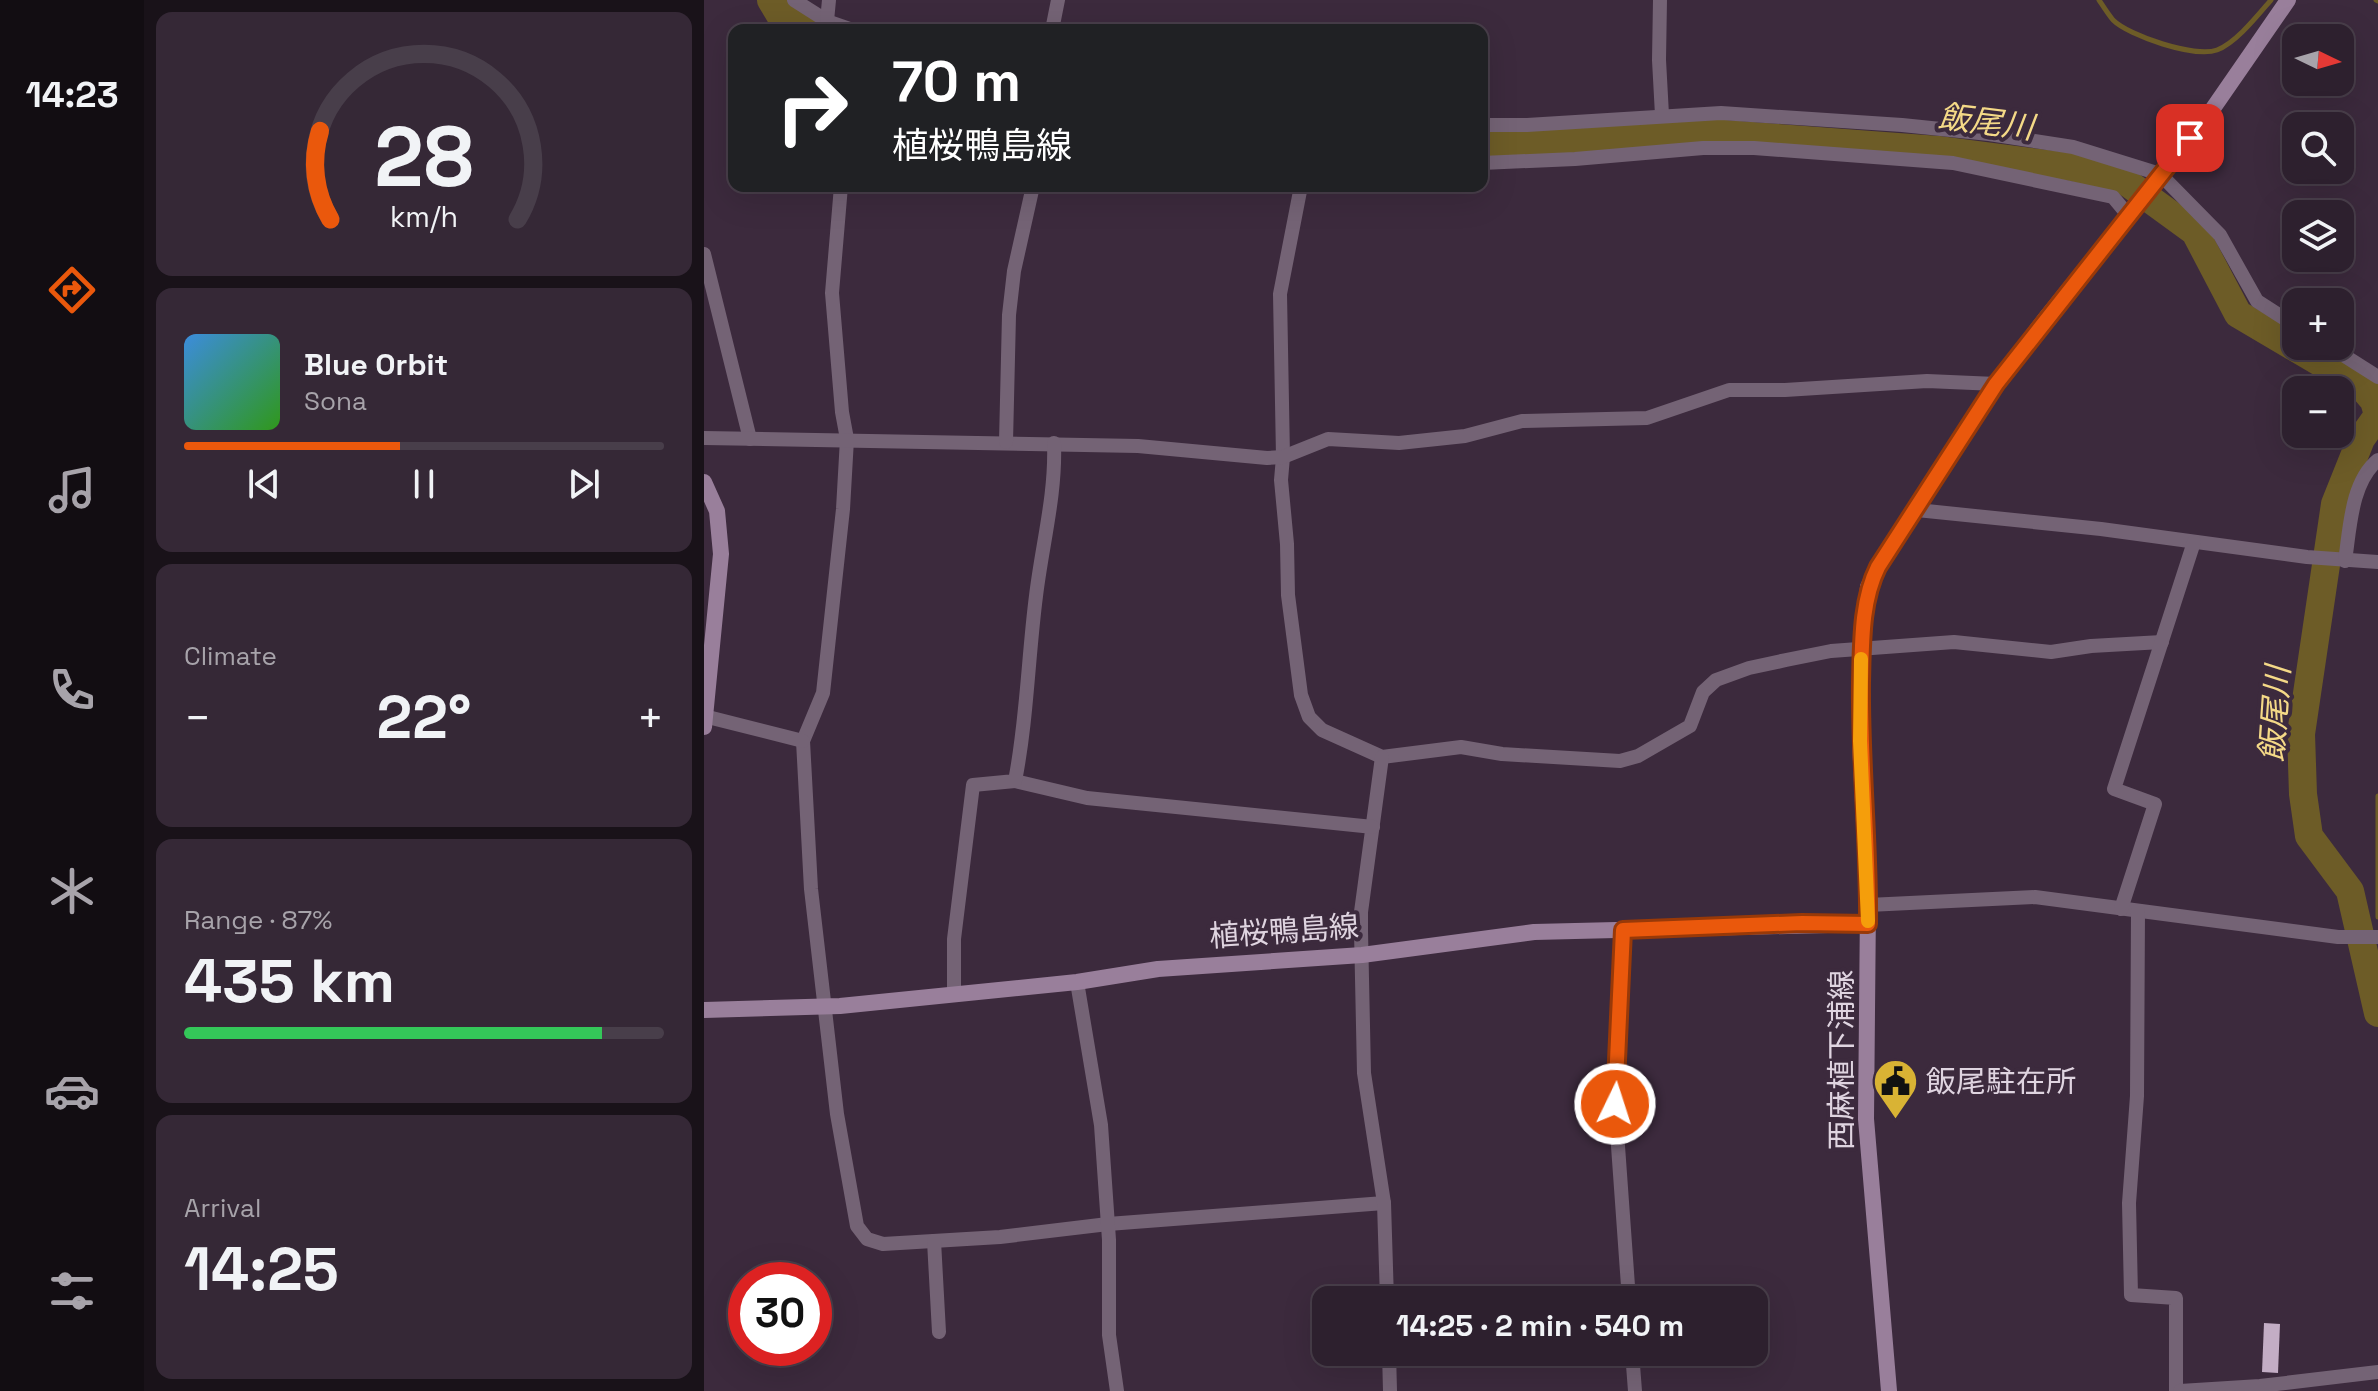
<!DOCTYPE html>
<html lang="en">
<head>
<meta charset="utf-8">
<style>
  body { margin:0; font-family:"Space Grotesk","Noto Sans JP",sans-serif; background:#352836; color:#f1f3f6; height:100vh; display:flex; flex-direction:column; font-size:30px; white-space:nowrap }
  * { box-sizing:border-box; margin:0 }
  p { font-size:26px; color:#a7a3aa }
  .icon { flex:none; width:44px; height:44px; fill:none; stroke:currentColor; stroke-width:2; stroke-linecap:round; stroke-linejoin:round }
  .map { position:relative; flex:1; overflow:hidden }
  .sheet { display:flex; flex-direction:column; gap:12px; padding:12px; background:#191219; width:560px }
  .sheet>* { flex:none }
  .guide { position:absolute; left:24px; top:24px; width:760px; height:168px; border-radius:16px; box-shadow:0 8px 32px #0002,0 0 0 2px #483e4a; background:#202124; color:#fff; overflow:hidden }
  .needle { width:52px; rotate:95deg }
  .controls { position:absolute; left:1578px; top:24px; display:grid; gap:16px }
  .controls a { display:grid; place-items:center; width:72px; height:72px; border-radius:16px; background:#2d202e; box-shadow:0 8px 32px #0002,0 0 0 2px #483e4a; font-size:40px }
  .speed { position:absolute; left:24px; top:1262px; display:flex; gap:16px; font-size:40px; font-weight:700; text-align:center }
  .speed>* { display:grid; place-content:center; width:104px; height:104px; border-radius:50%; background:#2d202e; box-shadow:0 8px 32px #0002,0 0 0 2px #483e4a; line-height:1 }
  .speed .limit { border:12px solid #d22; background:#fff; color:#111 }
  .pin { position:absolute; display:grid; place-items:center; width:68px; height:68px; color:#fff; margin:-34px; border-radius:16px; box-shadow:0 4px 12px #0006 }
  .me { position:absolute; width:88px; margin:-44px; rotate:4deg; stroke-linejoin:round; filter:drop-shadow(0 0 6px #0008) }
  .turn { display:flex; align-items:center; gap:28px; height:168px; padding:0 32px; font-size:36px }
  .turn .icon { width:104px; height:104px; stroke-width:2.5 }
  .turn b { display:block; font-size:56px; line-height:68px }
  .big { font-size:60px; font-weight:800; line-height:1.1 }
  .sheet .widget { flex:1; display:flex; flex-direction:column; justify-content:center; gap:12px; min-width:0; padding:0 28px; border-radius:16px; background:#352836 }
  .sheet .dial { align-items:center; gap:0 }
  .dial svg { height:208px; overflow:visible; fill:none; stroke:#483e4a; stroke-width:7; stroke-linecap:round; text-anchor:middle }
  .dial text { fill:#f1f3f6; stroke:none }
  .song { display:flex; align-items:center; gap:24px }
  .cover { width:96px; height:96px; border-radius:12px; background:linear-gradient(135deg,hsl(210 70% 55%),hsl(110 70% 35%)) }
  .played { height:8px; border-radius:4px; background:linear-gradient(90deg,#ea580c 45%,#483e4a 45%) }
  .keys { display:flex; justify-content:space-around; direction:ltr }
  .heat { display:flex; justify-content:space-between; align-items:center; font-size:44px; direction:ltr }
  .charge { height:12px; border-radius:6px; background:linear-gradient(90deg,#34c759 87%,#483e4a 0) }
  .trip { position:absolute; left:608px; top:1286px; width:456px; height:80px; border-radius:16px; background:#2d202e; box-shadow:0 8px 32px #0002,0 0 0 2px #483e4a; font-weight:800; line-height:80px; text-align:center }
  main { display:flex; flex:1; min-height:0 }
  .tabs { display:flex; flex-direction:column; width:144px; justify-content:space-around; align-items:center; background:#120d12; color:#a7a3aa }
  .tabs .icon { width:56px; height:56px }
  .tabs .selected { color:#ea580c }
  .tabs b { font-size:36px; color:#f1f3f6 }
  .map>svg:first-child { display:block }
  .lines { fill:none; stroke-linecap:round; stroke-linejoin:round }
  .stream { stroke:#6d5c27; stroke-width:5 }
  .river { stroke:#6d5c27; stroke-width:28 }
  .building { fill:#c3adc5 }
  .street { stroke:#746375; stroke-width:14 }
  .secondary { stroke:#997f9b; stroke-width:16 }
  .route-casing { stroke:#983908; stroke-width:20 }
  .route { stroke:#ea580c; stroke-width:14 }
  .slow { stroke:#f59e0b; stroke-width:14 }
  .labels { text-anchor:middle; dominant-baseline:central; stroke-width:8; stroke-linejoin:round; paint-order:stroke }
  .street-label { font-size:30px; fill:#dfd4e0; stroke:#3c2a3d }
  .poi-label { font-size:30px; fill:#dfd4e0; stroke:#3c2a3d; text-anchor:start }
  .water-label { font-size:32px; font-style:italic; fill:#f4d987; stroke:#3c2a3d }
</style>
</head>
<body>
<main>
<nav class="tabs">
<b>14:23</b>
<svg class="icon selected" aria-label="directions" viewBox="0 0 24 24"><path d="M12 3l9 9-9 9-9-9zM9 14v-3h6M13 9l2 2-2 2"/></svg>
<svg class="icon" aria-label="music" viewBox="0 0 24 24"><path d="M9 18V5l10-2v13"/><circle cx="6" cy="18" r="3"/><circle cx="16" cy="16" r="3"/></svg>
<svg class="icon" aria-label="phone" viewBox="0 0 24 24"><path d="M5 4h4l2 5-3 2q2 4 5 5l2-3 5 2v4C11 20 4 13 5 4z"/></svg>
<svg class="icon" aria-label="climate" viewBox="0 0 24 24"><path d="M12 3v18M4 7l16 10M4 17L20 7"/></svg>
<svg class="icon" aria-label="car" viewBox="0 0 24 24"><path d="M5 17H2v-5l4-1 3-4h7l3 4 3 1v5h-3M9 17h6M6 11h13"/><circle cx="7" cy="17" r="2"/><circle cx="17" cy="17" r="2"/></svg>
<svg class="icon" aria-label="filters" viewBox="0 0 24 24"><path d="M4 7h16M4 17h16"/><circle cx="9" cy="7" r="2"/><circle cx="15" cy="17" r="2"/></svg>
</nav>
<section class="sheet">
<div class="widget dial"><svg viewBox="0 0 100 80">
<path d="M14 69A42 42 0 1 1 86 69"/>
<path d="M14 69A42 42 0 0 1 10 35" stroke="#ea580c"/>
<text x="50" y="56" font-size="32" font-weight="700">28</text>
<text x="50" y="72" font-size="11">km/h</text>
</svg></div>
<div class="widget">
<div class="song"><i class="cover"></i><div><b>Blue Orbit</b><p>Sona</p></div></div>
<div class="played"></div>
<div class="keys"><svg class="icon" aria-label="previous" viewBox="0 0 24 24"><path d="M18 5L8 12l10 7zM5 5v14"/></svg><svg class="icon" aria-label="pause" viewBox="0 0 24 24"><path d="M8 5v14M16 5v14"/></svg><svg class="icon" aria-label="next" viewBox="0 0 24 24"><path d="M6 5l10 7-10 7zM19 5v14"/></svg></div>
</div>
<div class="widget"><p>Climate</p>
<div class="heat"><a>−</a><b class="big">22°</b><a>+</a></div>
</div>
<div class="widget"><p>Range · 87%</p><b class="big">435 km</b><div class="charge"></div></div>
<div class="widget"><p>Arrival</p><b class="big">14:25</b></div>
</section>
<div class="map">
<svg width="1674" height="1391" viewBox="0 0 1674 1391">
  <rect width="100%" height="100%" fill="#3c2a3d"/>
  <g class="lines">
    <g class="stream">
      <path d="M1395,0C1399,6 1404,14 1409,20C1425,36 1491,58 1513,50C1532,43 1554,15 1567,0"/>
      <polyline points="1672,0 1674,1"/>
      <polyline points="1674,796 1674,917"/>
    </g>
    <g class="river">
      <polyline points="67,0 76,15 105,30"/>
      <polyline points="778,144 1008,133 1234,150 1367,167 1421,181 1491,232 1534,314 1658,387 1670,401 1674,415 1657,439 1631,504 1597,734 1599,794 1605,836 1646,891 1674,1013"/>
    </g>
  </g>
  <polygon class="building" points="1560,1323 1576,1324 1574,1373 1558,1372"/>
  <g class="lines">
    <g class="street">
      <polyline points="90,0 123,21 149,30"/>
      <polyline points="956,0 955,60 958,115"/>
      <polyline points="123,21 125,0"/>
      <polyline points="348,30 354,0"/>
      <polyline points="778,125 823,125 1017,113 1198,125 1285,134 1369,147 1456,174 1516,235 1553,301 1592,326"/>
      <polyline points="778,163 871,159 999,148 1050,148 1249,163 1409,197 1424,215"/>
      <polyline points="137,186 128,293 138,412 143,439 139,509 119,693 99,741 107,889 133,1114 153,1226 163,1239 179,1244 296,1237 404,1224 680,1203"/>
      <polyline points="597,186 576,294 579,457 577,480 583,544 584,595 597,695 605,717 618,730 678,757 757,747 798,754 916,761 934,756 986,726 999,692 1012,680 1045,668 1082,660 1127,651 1250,642 1347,652 1387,646 1458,642"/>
      <polyline points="0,254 46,439"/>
      <polyline points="1625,346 1674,377"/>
      <polyline points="0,438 434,446 563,458 579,457 624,439 695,443 761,436 818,421 943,418 1025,390 1081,390 1223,381 1292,384"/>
      <polyline points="302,442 305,315 310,271 329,186"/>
      <polyline points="1213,510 1397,529 1603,557 1674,562"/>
      <path d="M1641,561C1646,528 1647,482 1674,460"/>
      <polyline points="0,716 99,741"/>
      <polyline points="678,757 657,912 657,931 660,1073 680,1203 683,1300"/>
      <polyline points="311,781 383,798 669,827"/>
      <polyline points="1164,905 1331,897 1634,937 1674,937"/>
      <polyline points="1417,909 1451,804 1410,789 1490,542"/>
      <polyline points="1434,911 1433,1096 1425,1203 1427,1295 1472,1298 1472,1391"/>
      <polyline points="919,930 911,1104 925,1300"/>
      <polyline points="373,982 397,1125 405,1240 405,1335 413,1391"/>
      <path d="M250,993V939L269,785L311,781C323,720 324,658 332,596C338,545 352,495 350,443"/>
      <polyline points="230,1241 235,1332"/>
      <polyline points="685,1352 686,1391"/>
      <polyline points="928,1352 931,1391"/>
      <polyline points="1476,1391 1556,1386 1674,1372"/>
    </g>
    <g class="secondary">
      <polyline points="0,482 13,511 17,554 0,727"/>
      <polyline points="0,1010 136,1006 373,982 454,969 658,955 830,932 1164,924"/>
      <polyline points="1185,1391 1162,1119 1164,905 1156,741 1158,649 1164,587 1174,567 1292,384 1341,319 1501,120 1584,0"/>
    </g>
  </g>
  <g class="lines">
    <defs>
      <path id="route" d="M911,1104L919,930L1098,923L1164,924C1165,843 1156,763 1157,682C1158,643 1157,601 1174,567L1292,384L1486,138"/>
    </defs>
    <use href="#route" class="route-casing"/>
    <use href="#route" class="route"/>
    <polyline class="slow" points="1157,659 1156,741 1164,921"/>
  </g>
  <defs>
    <symbol id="civic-pin" viewBox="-11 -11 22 30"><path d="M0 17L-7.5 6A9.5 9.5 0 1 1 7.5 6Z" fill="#d9b334" stroke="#3c2a3d"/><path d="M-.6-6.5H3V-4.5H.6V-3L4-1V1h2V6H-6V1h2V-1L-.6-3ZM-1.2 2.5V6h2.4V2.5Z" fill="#111"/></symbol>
  </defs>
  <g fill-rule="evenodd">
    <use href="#civic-pin" x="1166" y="1056" width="51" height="69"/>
  </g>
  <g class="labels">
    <g class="street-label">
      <text transform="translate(580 931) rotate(-4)">植桜鴨島線</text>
      <text transform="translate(1137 1060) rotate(-90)">西麻植下浦線</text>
    </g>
    <g class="poi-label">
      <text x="1222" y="1081">飯尾駐在所</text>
    </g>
    <g class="water-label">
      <text transform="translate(1282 122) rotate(7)">飯尾川</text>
      <text transform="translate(1571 714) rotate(-86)">飯尾川</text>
    </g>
  </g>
</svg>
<div class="controls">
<a><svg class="needle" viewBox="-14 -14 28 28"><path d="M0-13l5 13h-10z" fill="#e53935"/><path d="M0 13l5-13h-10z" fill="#a7a3aa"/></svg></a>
<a><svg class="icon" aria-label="search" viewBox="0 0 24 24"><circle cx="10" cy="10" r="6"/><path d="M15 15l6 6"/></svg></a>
<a><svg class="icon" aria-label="layers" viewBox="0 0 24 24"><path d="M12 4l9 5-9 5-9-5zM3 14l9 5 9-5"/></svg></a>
<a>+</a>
<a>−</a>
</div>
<div class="speed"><div class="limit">30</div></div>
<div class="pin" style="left:1486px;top:138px;background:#d93025"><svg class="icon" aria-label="arrive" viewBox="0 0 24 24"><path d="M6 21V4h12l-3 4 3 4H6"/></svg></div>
<svg class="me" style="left:911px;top:1104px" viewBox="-20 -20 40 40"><circle r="17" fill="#ea580c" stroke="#fff" stroke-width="3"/><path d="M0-11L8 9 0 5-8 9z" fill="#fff"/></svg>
<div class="trip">14:25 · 2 min · 540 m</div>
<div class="guide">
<div class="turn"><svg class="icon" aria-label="right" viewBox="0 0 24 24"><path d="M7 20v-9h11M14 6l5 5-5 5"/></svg><div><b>70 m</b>植桜鴨島線</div></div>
</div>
</div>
</main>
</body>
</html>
